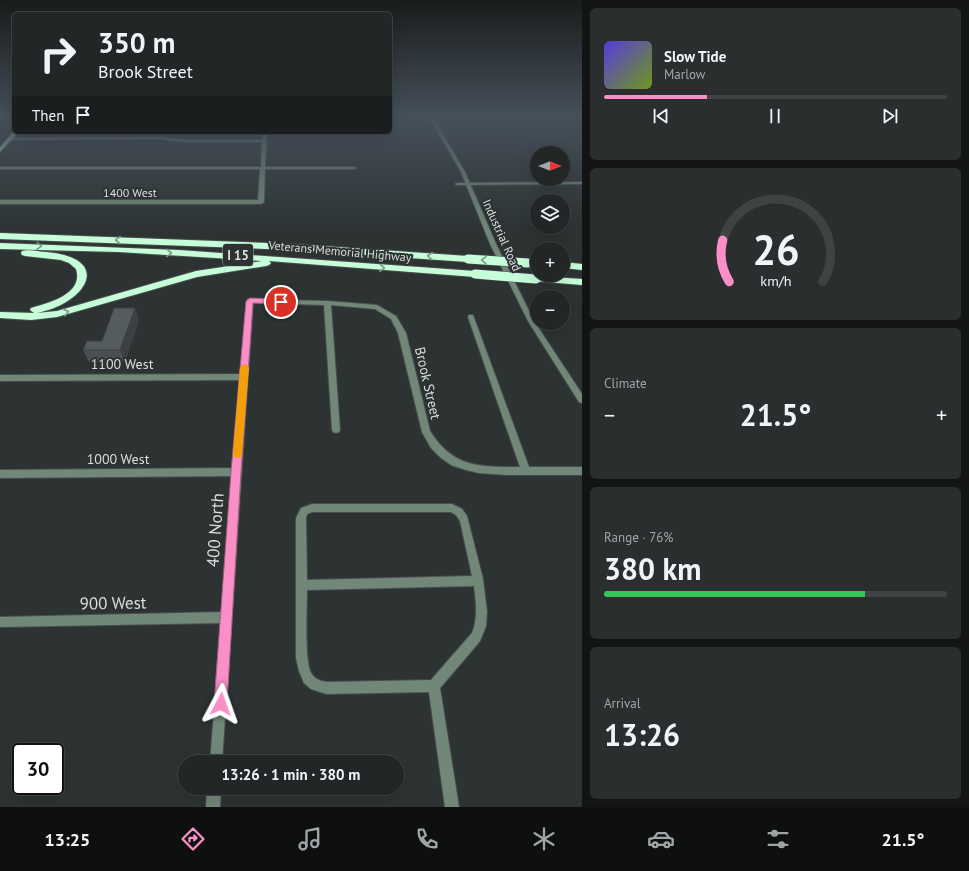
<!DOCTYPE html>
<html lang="en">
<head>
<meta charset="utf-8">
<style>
  body { margin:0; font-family:"PT Sans",sans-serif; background:#2a2e2e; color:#f1f3f6; height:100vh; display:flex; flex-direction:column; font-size:15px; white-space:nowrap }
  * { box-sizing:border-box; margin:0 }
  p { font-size:13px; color:#a2a5a7 }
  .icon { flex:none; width:22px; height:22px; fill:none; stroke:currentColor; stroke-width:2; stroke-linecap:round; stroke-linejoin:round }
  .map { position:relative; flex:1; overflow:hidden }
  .sheet { display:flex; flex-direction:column; gap:8px; padding:8px; background:#131515; width:387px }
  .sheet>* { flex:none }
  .banner { position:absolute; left:12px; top:12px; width:380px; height:122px; border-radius:6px; box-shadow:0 4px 16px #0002,0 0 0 1px #3f4343; background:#222626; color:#f1f3f6; overflow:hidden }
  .needle { width:26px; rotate:90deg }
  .tools { position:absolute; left:530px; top:146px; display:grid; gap:8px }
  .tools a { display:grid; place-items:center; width:40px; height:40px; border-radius:50%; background:#222626; box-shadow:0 4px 16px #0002,0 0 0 1px #3f4343; font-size:20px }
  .speed { position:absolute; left:12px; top:743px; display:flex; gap:8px; font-size:20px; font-weight:700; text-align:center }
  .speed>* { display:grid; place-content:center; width:52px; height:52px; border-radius:50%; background:#222626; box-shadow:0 4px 16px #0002,0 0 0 1px #3f4343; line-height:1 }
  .speed .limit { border:2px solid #111; border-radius:6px; background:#fff; color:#111 }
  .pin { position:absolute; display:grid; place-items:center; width:34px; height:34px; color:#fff; margin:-17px; border:2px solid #fff; border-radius:50%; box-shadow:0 1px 4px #0007 }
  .me { position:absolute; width:44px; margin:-22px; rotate:4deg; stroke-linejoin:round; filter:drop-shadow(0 0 3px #0008) }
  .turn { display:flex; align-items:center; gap:14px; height:84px; padding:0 20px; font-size:18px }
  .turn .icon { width:52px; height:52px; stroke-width:2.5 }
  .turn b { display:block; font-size:28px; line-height:34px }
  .then { display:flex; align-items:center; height:38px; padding:0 20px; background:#0003; gap:8px; font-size:15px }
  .big { font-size:30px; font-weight:600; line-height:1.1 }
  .sheet .widget { flex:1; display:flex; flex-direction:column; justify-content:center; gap:6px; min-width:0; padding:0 14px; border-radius:6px; background:#2a2e2e }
  .sheet .dial { align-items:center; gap:0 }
  .dial svg { height:104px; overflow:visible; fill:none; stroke:#3f4343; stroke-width:7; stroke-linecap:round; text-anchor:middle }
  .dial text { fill:#f1f3f6; stroke:none }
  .song { display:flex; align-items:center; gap:12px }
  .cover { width:48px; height:48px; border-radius:6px; background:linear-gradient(135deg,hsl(250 70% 55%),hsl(80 70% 35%)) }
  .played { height:4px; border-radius:2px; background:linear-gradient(90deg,#fa8fc8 30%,#3f4343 30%) }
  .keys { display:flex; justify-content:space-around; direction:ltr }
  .heat { display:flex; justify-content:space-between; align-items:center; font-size:22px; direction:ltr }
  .charge { height:6px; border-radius:3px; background:linear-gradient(90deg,#34c759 76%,#3f4343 0) }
  .trip { position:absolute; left:178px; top:755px; width:226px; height:40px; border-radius:20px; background:#222626; box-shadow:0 4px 16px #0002,0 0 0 1px #3f4343; font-weight:600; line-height:40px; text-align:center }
  .tabs { display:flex; height:64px; justify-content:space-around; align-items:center; background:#0e0f0f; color:#a2a5a7 }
  .tabs .icon { width:28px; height:28px }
  .tabs .selected { color:#fa8fc8 }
  .tabs b { font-size:18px; color:#f1f3f6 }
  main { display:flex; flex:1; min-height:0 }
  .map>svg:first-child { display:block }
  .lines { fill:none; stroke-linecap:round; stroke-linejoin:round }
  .minor-casing { stroke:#494e4e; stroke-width:2 }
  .tertiary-casing { stroke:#494e4e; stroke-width:2 }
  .primary-casing { stroke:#494e4e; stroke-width:2 }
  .motorway-casing { stroke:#494e4e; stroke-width:2 }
  .minor { fill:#718778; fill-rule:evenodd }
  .tertiary { fill:#718778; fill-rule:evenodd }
  .primary { fill:#aedcbf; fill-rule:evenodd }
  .motorway { fill:#c7feda; fill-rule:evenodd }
  .motorway-bridge-casing { stroke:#494e4e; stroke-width:10; stroke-linecap:butt }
  .motorway-bridge { stroke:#c7feda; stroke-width:9 }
  .wall { fill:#494f51 }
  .shaded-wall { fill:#3c4042 }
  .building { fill:#555c5e; stroke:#3c4042 }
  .oneway { stroke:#7a9886 }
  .route { fill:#fa8fc8; stroke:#a25d82 }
  .slow { fill:#f59e0b }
  .labels { text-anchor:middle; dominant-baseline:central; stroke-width:4; stroke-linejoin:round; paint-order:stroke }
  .far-street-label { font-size:12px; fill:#dadede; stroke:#2d3333 }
  .shield { fill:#2d3333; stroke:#a6abab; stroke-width:1 }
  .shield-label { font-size:13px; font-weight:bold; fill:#dadede }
  .street-label { font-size:14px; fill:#dadede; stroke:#2d3333 }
  .near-street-label { font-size:17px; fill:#dadede; stroke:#2d3333 }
</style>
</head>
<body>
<main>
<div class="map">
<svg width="582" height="807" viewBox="0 0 582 807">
  <rect width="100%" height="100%" fill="#2d3333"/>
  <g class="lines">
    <defs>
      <g id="minor">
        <polygon points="263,132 267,132 265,167 354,167 356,168 354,169 265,169 264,202 261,204 0,204 0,200 258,200 260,169 0,169 0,167 261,167 262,142 186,142 158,139 9,140 7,139 9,138 158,137 186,140 262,140"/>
        <polygon points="582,182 582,184 457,185 455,184 457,183"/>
        <path d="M248,299L327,301L377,305L396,316L406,333L430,431C453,468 480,467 520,467L468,317L469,315H473L529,467H582V475H507L479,473L466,470L451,465L441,458L431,448L422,432L398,333L391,319L375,309L331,305L340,430L339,432L336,433L333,432L332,430L324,305L253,303L222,762H210L221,623L0,627V617L222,612L233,476L0,478V470L233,468L240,380L0,381V375L241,374Z"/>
        <path d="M312,504H452L462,509L467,516L483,579L487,612L486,626L480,641L475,647L440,688L459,807H445L429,692L327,694L320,692L311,689L304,683L299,671L296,658V518L301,508ZM312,512H451L456,515L460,521L472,576L307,580L306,518L307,514ZM474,586C476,602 478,618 472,633L431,680L327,682C321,681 315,680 311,673C304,659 307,608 307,590Z"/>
        <polygon points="207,788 221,788 220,807 206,807"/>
      </g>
      <polygon id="tertiary" points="429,117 433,117 465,172 496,244 534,321 582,394 582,403 579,402 528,321 490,244 461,172"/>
      <polygon id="primary" points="14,131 19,132 0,152 0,147"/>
      <g id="motorway">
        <polygon points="0,233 293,244 468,256 473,259 468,262 293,250 0,239"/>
        <path d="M0,243L179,250L475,271L480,274L475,277L269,261L271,263L269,265L266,266L197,277L57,317L31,320L0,318V312L34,313L30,310L31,308C49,303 84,294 76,269L69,263L61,260L25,256L22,255L21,253L22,251C29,249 39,252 46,252C114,258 87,303 37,313L57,311L196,271L262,261L119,252L0,249Z"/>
        <polygon points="528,260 537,261 537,267 525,265 523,263 525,261"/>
        <polygon points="563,262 582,264 582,270 563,268"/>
        <polygon points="536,276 582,279 582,285 533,281 531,279"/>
      </g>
    </defs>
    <use href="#minor" class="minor-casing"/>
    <use href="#tertiary" class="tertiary-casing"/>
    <use href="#primary" class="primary-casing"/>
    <use href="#motorway" class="motorway-casing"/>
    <use href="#minor" class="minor"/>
    <use href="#tertiary" class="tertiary"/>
    <use href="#primary" class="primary"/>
    <use href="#motorway" class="motorway"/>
    <defs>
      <g id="motorway-bridge">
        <polyline points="468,259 528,263"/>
        <polyline points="475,274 536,279"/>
      </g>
    </defs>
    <use href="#motorway-bridge" class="motorway-bridge-casing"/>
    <use href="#motorway-bridge" class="motorway-bridge"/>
  </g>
  <polygon class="wall" points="139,320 125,362 89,362 83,350 102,341"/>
  <polygon class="shaded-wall" points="135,308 139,320 125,362 120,350"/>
  <polygon class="building" points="114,308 135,308 120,350 83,350 87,341 102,341"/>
  <defs><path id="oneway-chevron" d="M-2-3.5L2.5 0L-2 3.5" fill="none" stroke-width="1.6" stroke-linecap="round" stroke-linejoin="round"/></defs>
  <g class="oneway">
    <use href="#oneway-chevron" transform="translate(118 240) rotate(-178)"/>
    <use href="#oneway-chevron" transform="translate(39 246) rotate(3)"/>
    <use href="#oneway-chevron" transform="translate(169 253) rotate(2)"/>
    <use href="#oneway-chevron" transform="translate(430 256) rotate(-175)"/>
    <use href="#oneway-chevron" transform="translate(484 260) rotate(-176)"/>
    <use href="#oneway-chevron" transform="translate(382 268) rotate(4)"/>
    <use href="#oneway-chevron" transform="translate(66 312) rotate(-14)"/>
  </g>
  <linearGradient id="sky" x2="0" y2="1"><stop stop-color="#191c1c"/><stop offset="0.51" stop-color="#46505b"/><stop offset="1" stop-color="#46505b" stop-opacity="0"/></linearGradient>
  <rect width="582" height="230" fill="url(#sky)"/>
  <polygon class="route" points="250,298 281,299 284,302 281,304 253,303 241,472 227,704 225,709 221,711 216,709 214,704 231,472 246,301"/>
  <polygon class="slow" points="245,364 249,367 242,454 241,457 238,458 234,457 233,454 240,367"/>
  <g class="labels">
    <g class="far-street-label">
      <text x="130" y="192">1400 West</text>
      <text transform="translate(502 235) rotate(66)">Industrial Road</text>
      <text transform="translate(340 251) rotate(5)">Veterans Memorial Highway</text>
    </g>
    <rect class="shield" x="223" y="244" width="30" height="22" rx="3"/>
    <g class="shield-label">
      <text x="238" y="255">I 15</text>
    </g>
    <g class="street-label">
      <text x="122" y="364">1100 West</text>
      <text transform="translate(428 383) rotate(77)">Brook Street</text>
      <text x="118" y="459">1000 West</text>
    </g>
    <g class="near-street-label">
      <text transform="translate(215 530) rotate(-86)">400 North</text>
      <text transform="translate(113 603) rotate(-1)">900 West</text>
    </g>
  </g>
</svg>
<div class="tools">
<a><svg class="needle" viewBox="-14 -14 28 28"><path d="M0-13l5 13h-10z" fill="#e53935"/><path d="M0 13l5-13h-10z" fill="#a2a5a7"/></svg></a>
<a><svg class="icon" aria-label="layers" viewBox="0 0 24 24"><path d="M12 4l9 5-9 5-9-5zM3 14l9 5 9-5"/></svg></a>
<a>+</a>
<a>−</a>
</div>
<div class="speed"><div class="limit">30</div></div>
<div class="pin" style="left:281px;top:302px;background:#d93025"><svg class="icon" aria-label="arrive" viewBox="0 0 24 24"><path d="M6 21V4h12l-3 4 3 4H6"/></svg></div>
<svg class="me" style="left:221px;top:704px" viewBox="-20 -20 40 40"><path d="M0-17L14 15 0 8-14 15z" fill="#fa8fc8" stroke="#fff" stroke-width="4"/></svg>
<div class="trip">13:26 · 1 min · 380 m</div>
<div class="banner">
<div class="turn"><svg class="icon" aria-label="right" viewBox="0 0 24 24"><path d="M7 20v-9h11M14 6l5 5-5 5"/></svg><div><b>350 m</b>Brook Street</div></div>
<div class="then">Then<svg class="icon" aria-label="arrive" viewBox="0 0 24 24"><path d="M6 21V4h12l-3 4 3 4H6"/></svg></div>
</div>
</div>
<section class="sheet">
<div class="widget">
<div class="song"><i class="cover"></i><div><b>Slow Tide</b><p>Marlow</p></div></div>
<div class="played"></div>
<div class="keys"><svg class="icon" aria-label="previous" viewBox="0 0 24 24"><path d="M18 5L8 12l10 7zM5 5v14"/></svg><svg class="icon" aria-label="pause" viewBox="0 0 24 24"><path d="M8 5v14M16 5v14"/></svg><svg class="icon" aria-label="next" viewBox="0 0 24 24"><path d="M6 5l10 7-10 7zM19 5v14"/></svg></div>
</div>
<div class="widget dial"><svg viewBox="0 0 100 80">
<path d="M14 69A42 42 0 1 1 86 69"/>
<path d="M14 69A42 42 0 0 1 9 37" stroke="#fa8fc8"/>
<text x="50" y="56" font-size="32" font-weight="700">26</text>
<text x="50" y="72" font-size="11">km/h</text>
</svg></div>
<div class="widget"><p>Climate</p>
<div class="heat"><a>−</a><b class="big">21.5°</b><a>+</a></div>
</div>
<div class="widget"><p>Range · 76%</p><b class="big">380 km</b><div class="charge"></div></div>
<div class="widget"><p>Arrival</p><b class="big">13:26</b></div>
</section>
</main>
<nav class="tabs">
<b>13:25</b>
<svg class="icon selected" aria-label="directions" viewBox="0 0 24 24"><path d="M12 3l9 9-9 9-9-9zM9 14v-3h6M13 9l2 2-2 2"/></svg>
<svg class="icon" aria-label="music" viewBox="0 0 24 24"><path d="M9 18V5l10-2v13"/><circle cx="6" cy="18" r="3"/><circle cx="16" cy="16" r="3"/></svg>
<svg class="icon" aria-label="phone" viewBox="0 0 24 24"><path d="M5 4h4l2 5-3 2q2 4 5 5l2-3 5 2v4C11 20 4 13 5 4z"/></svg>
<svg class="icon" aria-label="climate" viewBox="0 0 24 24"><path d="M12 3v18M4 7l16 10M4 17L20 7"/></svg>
<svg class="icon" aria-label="car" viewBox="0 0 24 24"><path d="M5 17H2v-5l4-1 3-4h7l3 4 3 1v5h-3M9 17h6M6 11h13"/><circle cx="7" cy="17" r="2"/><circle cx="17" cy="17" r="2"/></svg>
<svg class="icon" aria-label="filters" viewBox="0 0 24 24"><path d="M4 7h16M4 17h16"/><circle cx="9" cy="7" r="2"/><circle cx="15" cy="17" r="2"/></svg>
<b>21.5°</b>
</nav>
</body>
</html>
